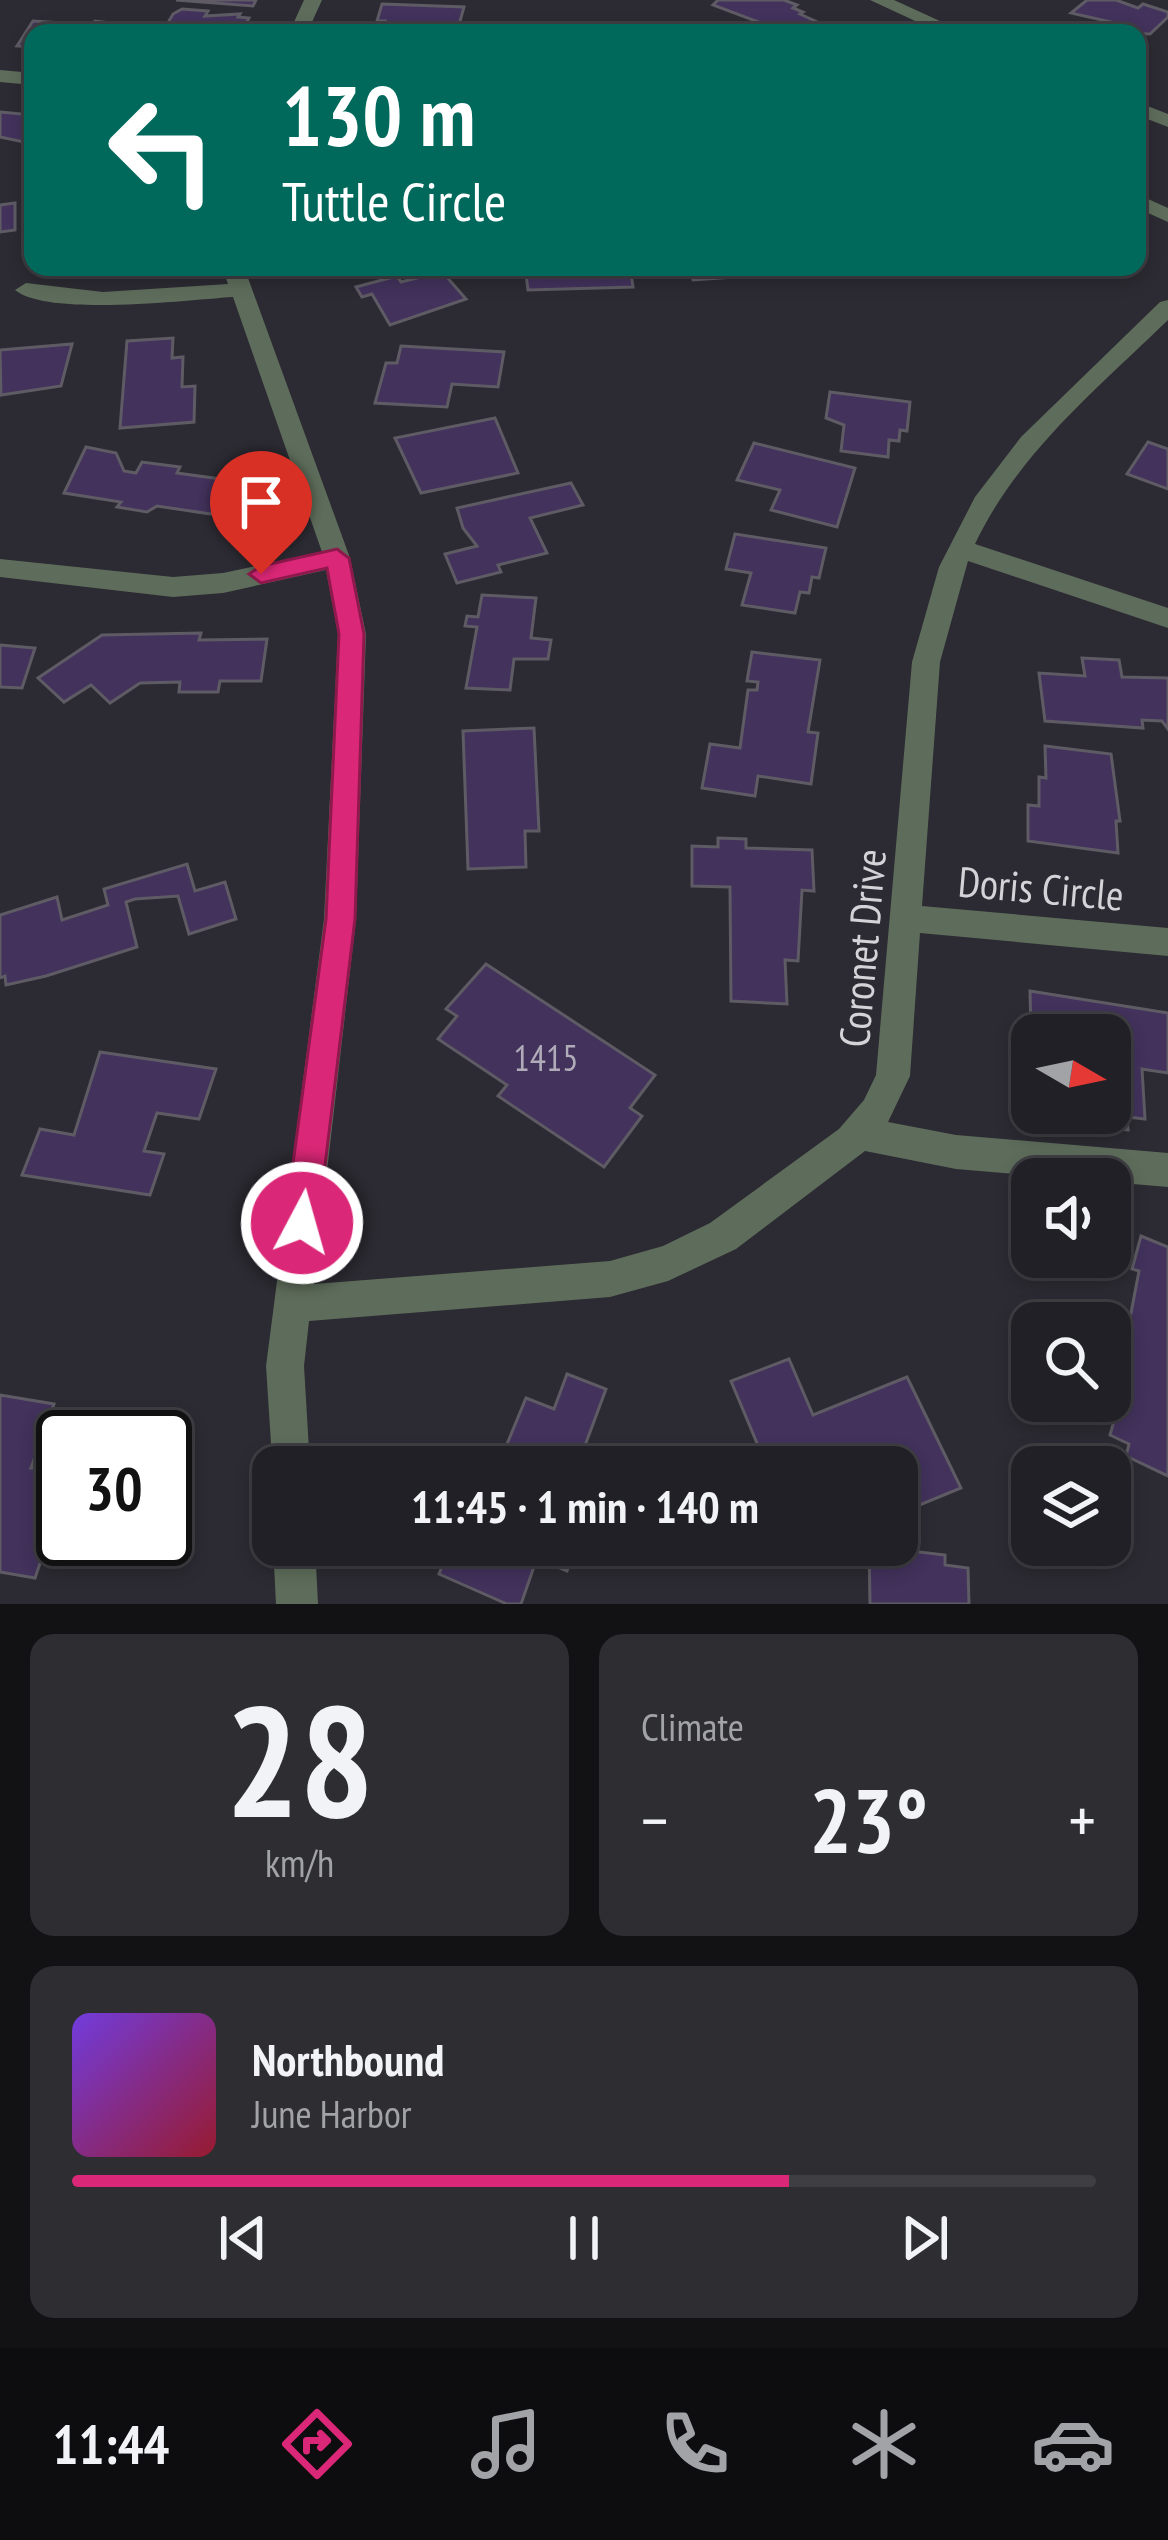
<!DOCTYPE html>
<html lang="en">
<head>
<meta charset="utf-8">
<style>
  body { margin:0; font-family:"PT Sans Narrow",sans-serif; background:#2d2d32; color:#f1f3f6; height:100vh; display:flex; flex-direction:column; font-size:45px; white-space:nowrap }
  * { box-sizing:border-box; margin:0 }
  p { font-size:39px; color:#a2a3a7 }
  .icon { flex:none; width:66px; height:66px; fill:none; stroke:currentColor; stroke-width:2; stroke-linecap:round; stroke-linejoin:round }
  .map { position:relative; height:1604px; overflow:hidden }
  .panel { display:flex; flex-direction:column; gap:30px; padding:30px; background:#121215; flex:1 }
  .panel>* { flex:none }
  .top-card { position:absolute; left:24px; top:24px; width:1122px; height:252px; border-radius:24px; box-shadow:0 6px 18px #0003,0 0 0 3px #3e3e43; background:#00695c; color:#fff; overflow:hidden }
  .needle { width:78px; rotate:99deg }
  .controls { position:absolute; left:1011px; top:1014px; display:grid; gap:24px }
  .controls a { display:grid; place-items:center; width:120px; height:120px; border-radius:24px; background:#212026; box-shadow:0 6px 18px #0003,0 0 0 3px #3e3e43; font-size:60px }
  .speed { position:absolute; left:36px; top:1410px; display:flex; gap:24px; font-size:60px; font-weight:700; text-align:center }
  .speed>* { display:grid; place-content:center; width:156px; height:156px; border-radius:50%; background:#212026; box-shadow:0 6px 18px #0003,0 0 0 3px #3e3e43; line-height:1 }
  .speed .limit { border:6px solid #111; border-radius:18px; background:#fff; color:#111 }
  .pin { position:absolute; display:grid; place-items:center; width:102px; height:102px; color:#fff; margin:-123px -51px; border-radius:50% 50% 50% 0; rotate:-45deg; box-shadow:0 0 12px #0007 }
  .pin .icon { rotate:45deg }
  .me { position:absolute; width:132px; margin:-66px; rotate:6deg; stroke-linejoin:round; filter:drop-shadow(0 0 9px #0008) }
  .turn { display:flex; align-items:center; gap:42px; height:252px; padding:0 60px; font-size:54px }
  .turn .icon { width:156px; height:156px; stroke-width:2.5 }
  .turn b { display:block; font-size:84px; line-height:102px }
  .big { font-size:90px; font-weight:800; line-height:1.1 }
  .panel .card { flex:1; display:flex; flex-direction:column; justify-content:center; gap:18px; min-width:0; padding:0 42px; border-radius:24px; background:#2d2d32 }
  .panel .dial { align-items:center; gap:0 }
  .dial b { font-size:156px; line-height:1 }
  .song { display:flex; align-items:center; gap:36px }
  .cover { width:144px; height:144px; border-radius:18px; background:linear-gradient(135deg,hsl(260 70% 55%),hsl(350 70% 35%)) }
  .played { height:12px; border-radius:6px; background:linear-gradient(90deg,#db2777 70%,#3e3e43 70%) }
  .keys { display:flex; justify-content:space-around; direction:ltr }
  .heat { display:flex; justify-content:space-between; align-items:center; font-size:66px; direction:ltr }
  .panel .tiles { flex:1; display:grid; gap:30px; grid-template-columns:1fr 1fr }
  .card:last-child { grid-column:span 2 }
  .trip { position:absolute; left:252px; top:1446px; width:666px; height:120px; border-radius:24px; background:#212026; box-shadow:0 6px 18px #0003,0 0 0 3px #3e3e43; font-weight:800; line-height:120px; text-align:center }
  .dock { display:flex; height:192px; justify-content:space-around; align-items:center; background:#0d0d0f; color:#a2a3a7 }
  .dock .icon { width:84px; height:84px }
  .dock .current { color:#db2777 }
  .dock b { font-size:54px; color:#f1f3f6 }
  .map>svg:first-child { display:block }
  .building { fill:#42325c; stroke:#5e5b64; stroke-width:3 }
  .lines { fill:none; stroke-linecap:round; stroke-linejoin:round }
  .minor { fill:#5e6d5b; fill-rule:evenodd }
  .route { fill:#db2777; stroke:#8e194d; stroke-width:3 }
  .labels { text-anchor:middle; dominant-baseline:central; stroke-width:12; stroke-linejoin:round; paint-order:stroke }
  .number-label { font-size:36px; fill:#b0abb9 }
  .street-label { font-size:42px; fill:#d4d3d8; stroke:#2c2a32 }
</style>
</head>
<body>
<div class="map">
<svg width="1168" height="1604" viewBox="0 0 1168 1604">
  <rect width="100%" height="100%" fill="#2c2a32"/>
  <g class="building">
    <polygon points="176,0 256,0 253,6"/>
    <polygon points="718,0 784,0 797,5 793,8 803,12 800,14 824,25 809,33 788,33 713,5"/>
    <polygon points="1087,0 1116,0 1138,8 1143,4 1168,12 1168,17 1150,34 1124,33 1114,29 1120,24 1071,13"/>
    <polygon points="382,4 464,7 459,25 420,23 417,33 369,33 382,31 385,21 377,21"/>
    <polygon points="182,9 208,11 205,16 240,14 238,17 249,18 241,33 162,33 173,14"/>
    <polygon points="33,21 92,25 95,21 134,26 131,33 33,33 33,47 17,46"/>
    <polygon points="0,112 33,115 33,144 0,137"/>
    <polygon points="15,203 15,230 0,232 0,205"/>
    <polygon points="419,267 461,267 445,275 466,299 390,325 372,294 362,297 356,287 397,276 401,282 425,276"/>
    <polygon points="525,267 655,267 656,273 631,274 633,287 528,290"/>
    <polygon points="689,267 789,267 791,273 693,280"/>
    <polygon points="173,338 172,358 183,357 182,387 195,386 194,422 120,428 127,341"/>
    <polygon points="72,344 61,386 1,395 0,350"/>
    <polygon points="401,346 504,352 498,387 452,384 447,407 375,403 386,363 397,363"/>
    <polygon points="830,392 910,402 907,431 900,430 899,441 889,440 888,457 841,451 844,425 826,418"/>
    <polygon points="495,418 518,473 421,493 395,438"/>
    <polygon points="1148,442 1168,449 1168,489 1127,474"/>
    <polygon points="754,443 855,468 837,527 771,510 780,490 737,480"/>
    <polygon points="86,447 116,453 124,471 136,473 142,462 180,467 177,473 228,480 211,514 157,506 147,512 117,507 121,502 64,493"/>
    <polygon points="571,483 583,505 530,518 547,553 498,565 501,572 457,583 445,554 477,546 463,528 457,508"/>
    <polygon points="735,534 826,548 819,578 812,577 809,593 800,592 795,613 742,605 751,573 726,569"/>
    <polygon points="482,595 536,598 531,638 551,640 548,659 514,659 510,690 466,688 477,627 465,626 467,616 478,617"/>
    <polygon points="201,633 199,640 267,639 261,681 220,681 218,692 179,692 180,682 140,683 110,703 91,685 64,702 38,678 102,635"/>
    <polygon points="0,645 35,648 22,688 0,687"/>
    <polygon points="752,652 820,660 808,732 818,733 811,784 758,776 755,796 702,788 710,744 740,748 748,690 757,690 758,682 747,681"/>
    <polygon points="1082,658 1119,660 1122,677 1168,678 1168,729 1162,721 1142,720 1143,728 1045,721 1039,673 1085,676"/>
    <polygon points="534,728 539,831 525,831 526,867 468,869 463,731"/>
    <polygon points="1045,746 1111,754 1120,821 1116,821 1118,853 1028,841 1028,805 1039,806 1039,777 1046,778"/>
    <polygon points="718,838 746,839 746,848 812,850 814,891 802,890 798,961 785,960 787,1004 731,1001 730,887 692,886 692,846 718,847"/>
    <polygon points="187,864 195,891 225,882 236,919 189,934 178,896 135,899 126,902 137,947 46,976 6,985 5,976 0,978 0,915 57,897 62,920 108,905 104,889"/>
    <polygon points="486,964 655,1075 630,1108 642,1116 604,1167 498,1096 507,1085 438,1039 457,1016 446,1009"/>
    <polygon points="1030,991 1168,1013 1168,1073 1142,1069 1145,1119 1127,1117 1128,1130 1040,1118 1040,1113 1110,1113 1110,1035 1031,1033"/>
    <polygon points="100,1052 216,1069 199,1119 157,1113 144,1151 164,1154 150,1195 22,1175 40,1129 74,1135"/>
    <polygon points="1141,1236 1168,1247 1168,1476 1126,1456 1129,1444 1110,1435 1116,1414 1088,1401 1110,1401 1110,1326 1127,1334 1139,1271 1132,1269"/>
    <polygon points="789,1359 813,1415 907,1377 961,1488 905,1511 901,1500 897,1502 897,1467 767,1467 731,1381"/>
    <polygon points="567,1374 606,1389 577,1467 483,1467 487,1456 500,1461 526,1398 554,1409"/>
    <polygon points="0,1395 54,1404 31,1468 63,1464 63,1513 57,1514 35,1578 0,1572"/>
    <polygon points="159,1422 158,1437 70,1437 71,1433"/>
    <polygon points="451,1545 576,1545 567,1571 537,1558 521,1604 507,1604 439,1574"/>
    <polygon points="869,1546 945,1555 945,1565 968,1568 969,1604 870,1604"/>
  </g>
  <g class="lines">
    <g class="minor">
      <polygon points="304,0 322,0 307,33 289,33"/>
      <polygon points="870,0 894,0 966,33 941,33"/>
      <polygon points="0,70 33,73 33,85 0,82"/>
      <polygon points="1137,102 1168,114 1168,127 1137,115"/>
      <polygon points="1137,194 1168,208 1168,222 1137,208"/>
      <path d="M222,267H244L350,558L366,634L356,919L314,1284L610,1261L663,1246L710,1223L839,1129L864,1100L876,1075L912,662L939,567L975,497L1021,437L1160,302L1168,300V320C1098,388 1018,453 975,544L1168,608V628L968,561L940,662L922,906L1168,928V956L920,933L910,1076L888,1122L956,1135L1168,1153V1187L956,1169L865,1151L736,1249L668,1281L610,1297L309,1321L304,1366L310,1467H273V1474L266,1366L324,919L338,634L326,570L223,593L173,597L0,577V559L173,577L223,573L322,552L233,297C187,300 48,317 15,290L26,283L103,292L228,284Z"/>
      <polygon points="273,1545 315,1545 318,1604 276,1604"/>
    </g>
  </g>
  <polygon class="route" points="337,549 349,558 364,634 355,919 318,1223 313,1234 302,1239 290,1234 285,1223 326,919 339,634 327,568 261,583 249,574 261,566"/>
  <g class="labels">
    <g class="number-label">
      <text x="546" y="1057">1415</text>
    </g>
    <g class="street-label">
      <text transform="translate(1041 888) rotate(5)">Doris Circle</text>
      <text transform="translate(862 948) rotate(-85)">Coronet Drive</text>
    </g>
  </g>
</svg>
<div class="controls">
<a><svg class="needle" viewBox="-14 -14 28 28"><path d="M0-13l5 13h-10z" fill="#e53935"/><path d="M0 13l5-13h-10z" fill="#a2a3a7"/></svg></a>
<a><svg class="icon" aria-label="sound" viewBox="0 0 24 24"><path d="M4 9h4l5-4v14l-5-4H4zM17 9q2 3 0 6"/></svg></a>
<a><svg class="icon" aria-label="search" viewBox="0 0 24 24"><circle cx="10" cy="10" r="6"/><path d="M15 15l6 6"/></svg></a>
<a><svg class="icon" aria-label="layers" viewBox="0 0 24 24"><path d="M12 4l9 5-9 5-9-5zM3 14l9 5 9-5"/></svg></a>
</div>
<div class="speed"><div class="limit">30</div></div>
<div class="pin" style="left:261px;top:574px;background:#d93025"><svg class="icon" aria-label="arrive" viewBox="0 0 24 24"><path d="M6 21V4h12l-3 4 3 4H6"/></svg></div>
<svg class="me" style="left:302px;top:1223px" viewBox="-20 -20 40 40"><circle r="17" fill="#db2777" stroke="#fff" stroke-width="3"/><path d="M0-11L8 9 0 5-8 9z" fill="#fff"/></svg>
<div class="trip">11:45 · 1 min · 140 m</div>
<div class="top-card">
<div class="turn"><svg class="icon" aria-label="left" viewBox="0 0 24 24"><path d="M17 20v-9H6M10 6l-5 5 5 5"/></svg><div><b>130 m</b>Tuttle Circle</div></div>
</div>
</div>
<section class="panel">
<div class="tiles">
<div class="card dial"><b>28</b><p>km/h</p></div>
<div class="card"><p>Climate</p>
<div class="heat"><a>−</a><b class="big">23°</b><a>+</a></div>
</div>
<div class="card">
<div class="song"><i class="cover"></i><div><b>Northbound</b><p>June Harbor</p></div></div>
<div class="played"></div>
<div class="keys"><svg class="icon" aria-label="previous" viewBox="0 0 24 24"><path d="M18 5L8 12l10 7zM5 5v14"/></svg><svg class="icon" aria-label="pause" viewBox="0 0 24 24"><path d="M8 5v14M16 5v14"/></svg><svg class="icon" aria-label="next" viewBox="0 0 24 24"><path d="M6 5l10 7-10 7zM19 5v14"/></svg></div>
</div>
</div>
</section>
<nav class="dock">
<b>11:44</b>
<svg class="icon current" aria-label="directions" viewBox="0 0 24 24"><path d="M12 3l9 9-9 9-9-9zM9 14v-3h6M13 9l2 2-2 2"/></svg>
<svg class="icon" aria-label="music" viewBox="0 0 24 24"><path d="M9 18V5l10-2v13"/><circle cx="6" cy="18" r="3"/><circle cx="16" cy="16" r="3"/></svg>
<svg class="icon" aria-label="phone" viewBox="0 0 24 24"><path d="M5 4h4l2 5-3 2q2 4 5 5l2-3 5 2v4C11 20 4 13 5 4z"/></svg>
<svg class="icon" aria-label="climate" viewBox="0 0 24 24"><path d="M12 3v18M4 7l16 10M4 17L20 7"/></svg>
<svg class="icon" aria-label="car" viewBox="0 0 24 24"><path d="M5 17H2v-5l4-1 3-4h7l3 4 3 1v5h-3M9 17h6M6 11h13"/><circle cx="7" cy="17" r="2"/><circle cx="17" cy="17" r="2"/></svg>
</nav>
</body>
</html>
